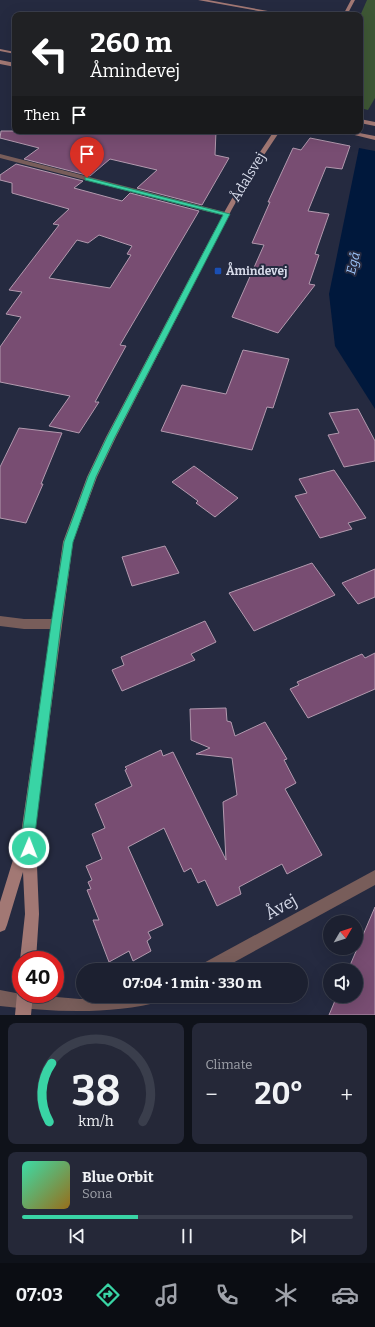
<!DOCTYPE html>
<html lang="en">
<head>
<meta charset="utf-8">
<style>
  body { margin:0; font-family:Bitter,serif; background:#252838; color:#f1f3f6; height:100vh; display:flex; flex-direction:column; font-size:15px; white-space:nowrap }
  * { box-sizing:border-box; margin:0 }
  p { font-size:13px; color:#a0a3ab }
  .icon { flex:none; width:22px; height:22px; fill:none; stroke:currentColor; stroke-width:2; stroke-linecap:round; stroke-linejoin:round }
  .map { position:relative; height:1015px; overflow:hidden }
  .details { display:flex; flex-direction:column; gap:8px; padding:8px; background:#0f121a; flex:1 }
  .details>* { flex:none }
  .hud { position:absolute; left:12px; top:12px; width:351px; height:122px; border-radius:8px; box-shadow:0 4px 16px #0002,0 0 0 1px #3a3e4c; background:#202124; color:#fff; overflow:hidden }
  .needle { width:26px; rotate:51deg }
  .controls { position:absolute; left:323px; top:915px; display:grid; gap:8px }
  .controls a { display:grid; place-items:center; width:40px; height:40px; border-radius:50%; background:#1c2030; box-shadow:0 4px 16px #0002,0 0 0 1px #3a3e4c; font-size:20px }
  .speed { position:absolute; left:12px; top:951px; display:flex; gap:8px; font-size:20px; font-weight:700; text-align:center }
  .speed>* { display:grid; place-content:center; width:52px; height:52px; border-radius:50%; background:#1c2030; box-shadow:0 4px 16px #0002,0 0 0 1px #3a3e4c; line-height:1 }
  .speed .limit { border:6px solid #d22; background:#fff; color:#111 }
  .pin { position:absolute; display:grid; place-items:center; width:34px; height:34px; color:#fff; margin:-41px -17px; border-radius:50% 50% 50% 0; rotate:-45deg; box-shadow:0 0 4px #0007 }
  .pin .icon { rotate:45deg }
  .me { position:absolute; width:44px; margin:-22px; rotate:1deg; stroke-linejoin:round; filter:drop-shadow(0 0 3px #0008) }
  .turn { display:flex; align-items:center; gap:14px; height:84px; padding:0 12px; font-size:18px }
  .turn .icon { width:52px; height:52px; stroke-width:2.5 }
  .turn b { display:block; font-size:28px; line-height:34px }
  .then { display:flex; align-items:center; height:38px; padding:0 12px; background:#0003; gap:8px; font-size:15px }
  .big { font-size:30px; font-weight:700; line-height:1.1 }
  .details .widget { flex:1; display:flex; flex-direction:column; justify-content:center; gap:6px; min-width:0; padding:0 14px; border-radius:8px; background:#252838 }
  .details .dial { align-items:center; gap:0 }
  .dial svg { height:104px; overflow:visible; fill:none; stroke:#3a3e4c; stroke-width:7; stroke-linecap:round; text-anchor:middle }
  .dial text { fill:#f1f3f6; stroke:none }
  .song { display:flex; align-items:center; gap:12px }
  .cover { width:48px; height:48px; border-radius:6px; background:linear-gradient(135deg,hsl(160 70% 55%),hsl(40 70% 35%)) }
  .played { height:4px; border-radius:2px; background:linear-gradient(90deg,#39d4a5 35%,#3a3e4c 35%) }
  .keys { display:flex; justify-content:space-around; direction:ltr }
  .heat { display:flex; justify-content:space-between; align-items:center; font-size:22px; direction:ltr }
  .details .tiles { flex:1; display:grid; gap:8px; grid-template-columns:1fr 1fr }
  .widget:last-child { grid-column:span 2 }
  .trip { position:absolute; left:76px; top:963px; width:232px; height:40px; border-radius:20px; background:#1c2030; box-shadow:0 4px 16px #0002,0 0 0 1px #3a3e4c; font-weight:700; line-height:40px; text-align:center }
  .menu { display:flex; height:64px; justify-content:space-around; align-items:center; background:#0b0d13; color:#a0a3ab }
  .menu .icon { width:28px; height:28px }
  .menu .current { color:#39d4a5 }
  .menu b { font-size:18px; color:#f1f3f6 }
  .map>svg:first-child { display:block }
  .green { fill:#3e5735 }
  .water { fill:#00183c }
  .building { fill:#784d72; stroke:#b299ae; fill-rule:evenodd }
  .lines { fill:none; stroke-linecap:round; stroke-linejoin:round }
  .street { fill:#785d5a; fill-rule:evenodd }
  .secondary { fill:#a27874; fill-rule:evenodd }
  .route { fill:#39d4a5; stroke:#258a6b }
  .transit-dot { fill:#1a4fb4; stroke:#252a40; stroke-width:1.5 }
  .labels { text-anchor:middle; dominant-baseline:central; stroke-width:4; stroke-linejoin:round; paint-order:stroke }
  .far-poi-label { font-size:12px; font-weight:bold; fill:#d5d9e8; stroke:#252a40; text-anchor:start }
  .far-water-label { font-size:13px; font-style:italic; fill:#a0c8fe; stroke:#252a40 }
  .street-label { font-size:14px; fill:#d5d9e8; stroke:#252a40 }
  .near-street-label { font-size:17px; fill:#d5d9e8; stroke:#252a40 }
</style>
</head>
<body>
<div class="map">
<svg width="375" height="1015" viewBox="0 0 375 1015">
  <rect width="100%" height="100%" fill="#252a40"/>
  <polygon class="green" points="367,0 375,0 375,98 368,110 360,108 360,16"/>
  <polygon class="water" points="359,148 375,151 375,409 335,346 329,294"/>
  <g class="building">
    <polygon points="1,131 216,131 215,155 229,158 202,205 137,188 157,170 110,159 90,176 24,159 39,148 0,138"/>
    <polygon points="310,138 350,146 342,169 326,167 308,211 329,214 315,254 319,255 309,284 315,285 278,333 232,317 264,245 252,243 270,202 268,202 293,148 301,150"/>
    <path d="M16,164L83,181L74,188L122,201L130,193L199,211L120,345L126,346L95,402H99L79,433L49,426L70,396L0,382V347L21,317L6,314L22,292L9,290L59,225L53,224L69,209L12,193V183L0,180V175ZM99,235L132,246L127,254L131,255L110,288L49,278L77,240L88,243Z"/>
    <polygon points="243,350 289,359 273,408 267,407 252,450 161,431 182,385 226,394"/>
    <polygon points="358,409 375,441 375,461 344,467 328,435 339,433 329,413"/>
    <polygon points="19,428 62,433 41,484 43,484 26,523 0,518 0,467"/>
    <polygon points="194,466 238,498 215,517 196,503 198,501 172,482"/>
    <polygon points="334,470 366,518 348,523 352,529 320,538 295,496 307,493 299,479"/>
    <polygon points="165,546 179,573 132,586 122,557"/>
    <polygon points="312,563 335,595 254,631 229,593"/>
    <polygon points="375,569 375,597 358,604 342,583"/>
    <polygon points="205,621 216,642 191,654 195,660 122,691 112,670 124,665 121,657"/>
    <polygon points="375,653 375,689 308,718 290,689 299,685 297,682 362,654 365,658"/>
    <polygon points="226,708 227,721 231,722 235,736 265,722 287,759 284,760 296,783 285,789 322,855 287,874 282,864 239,887 241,894 217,906 205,880 198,883 191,868 184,872 164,828 128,847 163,925 148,932 151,938 147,941 151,951 133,961 129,951 109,962 93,920 99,920 87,890 91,889 88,882 92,880 86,866 102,859 92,834 105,828 95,804 132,786 125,770 127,769 125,767 161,750 163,756 173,752 226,860 223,802 237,795 232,758 196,754 210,748 191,740 190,709"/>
    <polygon points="375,907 375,1015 329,1015 337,996 356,996 356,970 348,970"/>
  </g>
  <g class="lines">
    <g class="street">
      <polygon points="0,154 229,213 230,214 227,216 209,212 0,158"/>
      <polygon points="0,616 24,619 56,619 60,621 62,624 60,627 56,629 24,629 0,626"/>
      <polygon points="375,870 375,885 220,970 197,970 200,965"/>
      <path d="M0,990L21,994L80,999L166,996L163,1001C111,1015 54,1012 0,1006Z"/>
    </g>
    <g class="secondary">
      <polygon points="198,0 208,0 290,15 280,15"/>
      <polygon points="351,0 355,0 347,15 343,15"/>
      <polygon points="0,49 15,52 15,54 0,51"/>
      <polygon points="0,60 15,63 15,67 0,64"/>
      <polygon points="360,119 375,122 375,126 360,123"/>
      <polygon points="274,131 280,131 256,167 232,209 116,437 97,477 73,542 34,837 36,842 39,914 36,960 21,960 21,961 20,960 25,914 23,872 7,925 5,930 0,932 0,902 21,834 63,542 87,477 106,437 226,209 250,167"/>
      <polygon points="338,131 349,131 375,136 375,140"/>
      <polygon points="21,988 21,994 33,994 31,1015 15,1015 17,994"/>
    </g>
  </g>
  <polygon class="route" points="85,177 230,214 115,437 96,477 73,542 61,624 35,834 35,848 33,852 29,854 25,852 23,848 22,834 51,624 64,542 88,477 107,437 223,215 85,180"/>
  <rect class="transit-dot" x="214" y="267" width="8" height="8" rx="2"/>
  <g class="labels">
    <g class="far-poi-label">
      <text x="226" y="271">Åmindevej</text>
    </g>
    <g class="far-water-label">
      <text transform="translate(353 263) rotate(-77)">Egå</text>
    </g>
    <g class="street-label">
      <text transform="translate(248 177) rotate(-59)">Ådalsvej</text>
    </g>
    <g class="near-street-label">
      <text transform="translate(281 907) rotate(-29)">Åvej</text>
    </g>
  </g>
</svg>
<div class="controls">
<a><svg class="needle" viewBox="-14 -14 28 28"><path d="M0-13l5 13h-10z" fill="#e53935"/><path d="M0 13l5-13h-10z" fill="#a0a3ab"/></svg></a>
<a><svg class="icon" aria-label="sound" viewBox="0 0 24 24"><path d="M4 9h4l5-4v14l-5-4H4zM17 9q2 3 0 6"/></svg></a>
</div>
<div class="speed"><div class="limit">40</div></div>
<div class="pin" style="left:87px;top:178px;background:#d93025"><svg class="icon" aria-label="arrive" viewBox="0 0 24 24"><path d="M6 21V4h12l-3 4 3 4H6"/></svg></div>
<svg class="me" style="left:29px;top:848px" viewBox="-20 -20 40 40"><circle r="17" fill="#39d4a5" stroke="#fff" stroke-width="3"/><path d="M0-11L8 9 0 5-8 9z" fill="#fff"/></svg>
<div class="trip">07:04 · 1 min · 330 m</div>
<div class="hud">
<div class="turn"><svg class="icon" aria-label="left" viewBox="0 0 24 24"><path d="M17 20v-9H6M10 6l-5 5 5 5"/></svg><div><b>260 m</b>Åmindevej</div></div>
<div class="then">Then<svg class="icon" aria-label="arrive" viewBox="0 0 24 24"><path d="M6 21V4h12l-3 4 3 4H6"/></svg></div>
</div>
</div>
<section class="details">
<div class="tiles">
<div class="widget dial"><svg viewBox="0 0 100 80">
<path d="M14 69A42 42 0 1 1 86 69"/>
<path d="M14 69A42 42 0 0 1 16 24" stroke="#39d4a5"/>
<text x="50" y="56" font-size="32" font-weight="700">38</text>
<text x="50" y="72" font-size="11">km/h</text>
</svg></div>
<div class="widget"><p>Climate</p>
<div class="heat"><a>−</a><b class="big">20°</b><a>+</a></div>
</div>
<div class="widget">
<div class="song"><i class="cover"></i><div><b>Blue Orbit</b><p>Sona</p></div></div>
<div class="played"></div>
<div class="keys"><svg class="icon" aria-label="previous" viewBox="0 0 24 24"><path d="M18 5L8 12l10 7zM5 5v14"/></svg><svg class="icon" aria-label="pause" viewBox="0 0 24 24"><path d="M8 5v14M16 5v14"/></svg><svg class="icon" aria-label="next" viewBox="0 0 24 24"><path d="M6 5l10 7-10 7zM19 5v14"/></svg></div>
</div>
</div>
</section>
<nav class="menu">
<b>07:03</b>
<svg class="icon current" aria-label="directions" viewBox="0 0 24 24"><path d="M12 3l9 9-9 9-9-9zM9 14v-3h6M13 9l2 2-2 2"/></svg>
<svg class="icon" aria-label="music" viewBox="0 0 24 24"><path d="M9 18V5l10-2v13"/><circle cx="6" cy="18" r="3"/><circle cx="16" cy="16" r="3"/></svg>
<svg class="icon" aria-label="phone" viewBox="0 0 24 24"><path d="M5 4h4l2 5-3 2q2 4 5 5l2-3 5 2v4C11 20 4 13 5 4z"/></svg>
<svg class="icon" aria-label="climate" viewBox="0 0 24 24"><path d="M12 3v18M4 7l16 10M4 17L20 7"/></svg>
<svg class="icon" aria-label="car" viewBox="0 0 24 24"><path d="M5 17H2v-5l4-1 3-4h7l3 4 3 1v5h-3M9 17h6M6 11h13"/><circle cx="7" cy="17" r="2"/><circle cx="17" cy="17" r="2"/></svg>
</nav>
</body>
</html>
